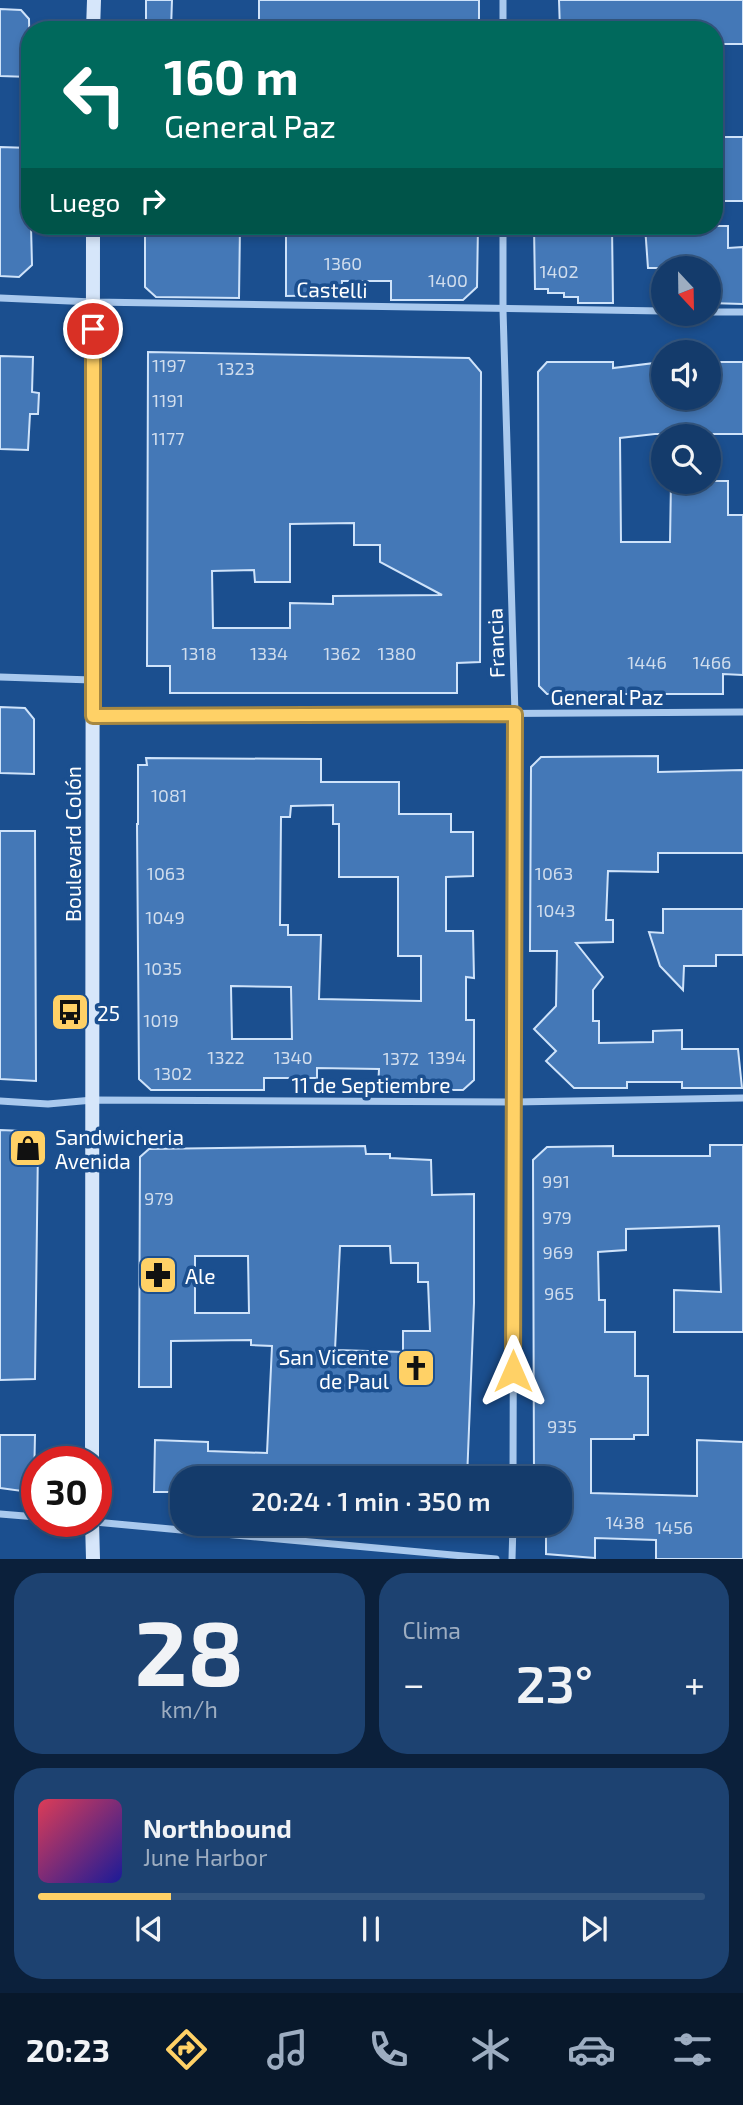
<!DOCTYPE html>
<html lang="es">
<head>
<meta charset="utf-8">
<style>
  body { margin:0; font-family:"Exo 2",sans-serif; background:#1d4271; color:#f1f3f6; height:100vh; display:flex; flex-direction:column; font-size:26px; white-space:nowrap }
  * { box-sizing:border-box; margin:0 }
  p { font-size:23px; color:#9dadc1 }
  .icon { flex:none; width:38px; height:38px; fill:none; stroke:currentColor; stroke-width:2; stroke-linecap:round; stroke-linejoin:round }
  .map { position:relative; height:1559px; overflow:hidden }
  .panel { display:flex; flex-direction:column; gap:14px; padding:14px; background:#0b203b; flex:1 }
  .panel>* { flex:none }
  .guide { position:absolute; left:21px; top:21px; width:702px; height:214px; border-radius:28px; box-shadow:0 4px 10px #0003,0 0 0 2px #33557e; background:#00695c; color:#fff; overflow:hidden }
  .needle { width:46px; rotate:158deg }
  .controls { position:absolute; left:651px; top:256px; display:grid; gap:14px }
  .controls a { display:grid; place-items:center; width:70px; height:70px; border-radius:50%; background:#143b6b; box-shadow:0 4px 10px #0003,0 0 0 2px #33557e; font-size:35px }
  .speed { position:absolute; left:21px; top:1446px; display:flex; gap:14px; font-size:35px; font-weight:700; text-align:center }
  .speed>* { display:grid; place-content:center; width:91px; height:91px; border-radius:50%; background:#143b6b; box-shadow:0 4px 10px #0003,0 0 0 2px #33557e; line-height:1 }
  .speed .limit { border:10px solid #d22; background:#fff; color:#111 }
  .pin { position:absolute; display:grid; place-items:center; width:60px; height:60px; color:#fff; margin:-30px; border:4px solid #fff; border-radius:50%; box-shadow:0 2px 7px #0007 }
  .me { position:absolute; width:77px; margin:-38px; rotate:0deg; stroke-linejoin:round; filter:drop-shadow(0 0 5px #0008) }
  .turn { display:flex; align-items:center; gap:24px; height:147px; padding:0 28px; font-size:32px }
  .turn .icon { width:91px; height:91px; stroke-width:2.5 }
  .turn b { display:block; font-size:49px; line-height:60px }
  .then { display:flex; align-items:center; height:66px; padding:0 28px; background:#0003; gap:14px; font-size:26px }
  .big { font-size:52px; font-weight:600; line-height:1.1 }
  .panel .widget { flex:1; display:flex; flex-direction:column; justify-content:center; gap:10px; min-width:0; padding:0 24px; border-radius:28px; background:#1d4271 }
  .panel .dial { align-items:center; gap:0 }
  .dial b { font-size:91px; line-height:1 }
  .song { display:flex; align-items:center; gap:21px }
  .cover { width:84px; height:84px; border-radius:10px; background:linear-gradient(135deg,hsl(350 70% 55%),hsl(240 70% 35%)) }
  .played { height:7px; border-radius:4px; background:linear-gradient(90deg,#ffd166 20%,#33557e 20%) }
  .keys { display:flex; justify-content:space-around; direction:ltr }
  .heat { display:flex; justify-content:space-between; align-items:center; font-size:38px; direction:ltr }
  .panel .tiles { flex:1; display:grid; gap:14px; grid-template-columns:1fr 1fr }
  .widget:last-child { grid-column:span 2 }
  .trip { position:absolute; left:170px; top:1466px; width:402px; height:70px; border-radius:28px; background:#143b6b; box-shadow:0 4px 10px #0003,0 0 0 2px #33557e; font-weight:600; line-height:70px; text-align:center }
  .tabs { display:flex; height:112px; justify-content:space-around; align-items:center; background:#08182b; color:#9dadc1 }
  .tabs .icon { width:49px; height:49px }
  .tabs .active { color:#ffd166 }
  .tabs b { font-size:32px; color:#f1f3f6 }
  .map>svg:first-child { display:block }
  .building { fill:#4478b7; stroke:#cfe3fa; stroke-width:2; fill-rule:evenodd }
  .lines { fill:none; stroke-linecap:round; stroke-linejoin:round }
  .minor { stroke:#a9c9ee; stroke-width:7 }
  .secondary { stroke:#d6e6fa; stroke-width:14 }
  .route-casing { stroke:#a68842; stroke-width:18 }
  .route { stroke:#ffd166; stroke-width:12 }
  .labels { text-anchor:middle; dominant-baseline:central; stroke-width:7; stroke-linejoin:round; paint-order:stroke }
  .number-label { font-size:18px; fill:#d0dded }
  .street-label { font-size:21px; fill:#fff; stroke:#1b4f8f }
  .poi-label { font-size:21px; fill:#fff; stroke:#1b4f8f; text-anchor:start }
</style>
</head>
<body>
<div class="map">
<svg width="743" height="1559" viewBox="0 0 743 1559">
  <rect width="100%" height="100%" fill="#1b4f8f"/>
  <g class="building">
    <polygon points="146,0 172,0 171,29 146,29"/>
    <rect x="259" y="0" width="220" height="30"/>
    <polygon points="559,0 743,0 743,44 717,44 717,33 714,33 714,30 560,30"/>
    <polygon points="0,9 21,10 29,19 30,77 0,76"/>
    <rect x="714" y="137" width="29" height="64"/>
    <polygon points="0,147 30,148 30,226 31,226 32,265 19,277 0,276"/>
    <polygon points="145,226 240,226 239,298 156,297 145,287"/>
    <polygon points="286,226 478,226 477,287 463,300 391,300 391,281 342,281 342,295 286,296"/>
    <polygon points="534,226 612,226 613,303 578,303 578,297 564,297 564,293 548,293 548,289 535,289"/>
    <polygon points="645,226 728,226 728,248 743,247 743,304 709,303 709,268 648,268"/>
    <path d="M148,352L469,358L481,372L480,662L457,663V693H170V666H147ZM354,523V545H380V562L442,595L333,596V604L290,603V628H213L212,571L254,570L255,582H290V524Z"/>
    <polygon points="0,356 33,357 32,392 39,393 38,414 30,414 28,450 0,449"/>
    <polygon points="547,362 613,362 613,368 663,362 663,397 709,397 709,362 743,362 743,434 655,434 620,438 621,542 670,542 671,481 728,481 728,515 743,515 743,675 723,674 723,694 547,694 539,686 538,372"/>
    <polygon points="0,707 25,708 34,719 34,774 0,773"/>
    <polygon points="658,756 658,772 743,770 743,853 658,853 658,872 608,871 606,920 613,920 613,942 576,943 603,977 593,990 593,1021 599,1021 599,1043 653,1042 653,1031 682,1030 682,1049 738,1049 742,1088 682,1088 682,1082 627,1082 627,1088 574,1088 546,1061 556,1051 534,1029 556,1006 557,951 530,951 531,767 541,757"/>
    <path d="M146,758L321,759V782H399V814H451V832H473V876L446,877V931H473L474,978L466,977V1020H474V1080L463,1090H378L379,1069L317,1068V1078H264V1090H151L139,1079L137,824H138V765H147ZM333,805V824H339V877H398V956H421V1001L319,999L321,935H288V925H280L281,817H290L291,806ZM231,986L291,987L292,1039H232Z"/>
    <polygon points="0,831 35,831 36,1081 0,1079"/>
    <polygon points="663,909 743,909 743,955 716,955 716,966 684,966 683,990 660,966 649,932 663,933"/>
    <polygon points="0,1130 24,1131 38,1145 35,1379 0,1380"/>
    <polygon points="710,1145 743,1145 743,1332 674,1332 674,1290 721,1292 719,1226 626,1229 626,1250 598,1252 599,1300 605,1300 605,1332 635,1332 635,1376 648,1376 648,1435 634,1435 634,1439 591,1439 591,1493 697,1496 697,1440 743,1442 743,1559 656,1559 656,1540 595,1538 595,1558 546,1554 546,1524 560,1524 560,1479 534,1479 533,1160 547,1147 613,1146 613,1156 710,1156"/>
    <path d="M365,1146L366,1154H390V1158L431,1160L432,1195L474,1194V1303L467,1479H182V1492H154L155,1440L208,1442V1451L267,1453L272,1346L251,1345V1340L171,1341V1387H139L140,1157L149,1149ZM340,1246H390L391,1263H418V1282H428L430,1331H403V1352L335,1350ZM195,1256H248L249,1313H195Z"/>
    <polygon points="0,1435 35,1435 34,1482 22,1491 0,1488"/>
  </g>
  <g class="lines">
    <g class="minor">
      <polyline points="503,0 503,30"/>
      <polyline points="503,226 503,310 515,714 513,1479"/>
      <polyline points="0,298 93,302 663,311"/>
      <polyline points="709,312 743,312"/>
      <polyline points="0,677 92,680"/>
      <polyline points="93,716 743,712"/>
      <polyline points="0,1101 48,1104 93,1100 514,1102 743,1098"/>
      <polyline points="0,1514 37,1517"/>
      <polyline points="84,1521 496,1559"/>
      <polyline points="512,1559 513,1524"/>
    </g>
    <g class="secondary">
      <polyline points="93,30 94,0"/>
      <polyline points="92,1461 93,226"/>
      <polyline points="92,1521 93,1559"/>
    </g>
  </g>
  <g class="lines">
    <defs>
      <polyline id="route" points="93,329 93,716 515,714 513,1371"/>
    </defs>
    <use href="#route" class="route-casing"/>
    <use href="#route" class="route"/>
  </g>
  <defs>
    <symbol id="bus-square" viewBox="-11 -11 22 22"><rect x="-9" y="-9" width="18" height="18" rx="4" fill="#ffd166" stroke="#1b4f8f"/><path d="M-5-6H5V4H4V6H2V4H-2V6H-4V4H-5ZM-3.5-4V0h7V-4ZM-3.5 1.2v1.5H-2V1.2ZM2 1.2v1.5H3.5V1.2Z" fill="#111"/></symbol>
    <symbol id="shop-square" viewBox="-11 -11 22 22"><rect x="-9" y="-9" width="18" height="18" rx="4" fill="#ffd166" stroke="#1b4f8f"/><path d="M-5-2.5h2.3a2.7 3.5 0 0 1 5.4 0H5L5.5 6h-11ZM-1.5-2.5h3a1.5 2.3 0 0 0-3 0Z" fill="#111"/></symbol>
    <symbol id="pharmacy-square" viewBox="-11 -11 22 22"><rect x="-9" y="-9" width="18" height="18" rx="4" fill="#ffd166" stroke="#1b4f8f"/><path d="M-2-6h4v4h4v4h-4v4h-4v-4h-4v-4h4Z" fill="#111"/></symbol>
    <symbol id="church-square" viewBox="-11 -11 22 22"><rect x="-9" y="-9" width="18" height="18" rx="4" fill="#ffd166" stroke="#1b4f8f"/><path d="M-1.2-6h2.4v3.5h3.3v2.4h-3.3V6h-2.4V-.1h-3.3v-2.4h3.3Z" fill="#111"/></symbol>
  </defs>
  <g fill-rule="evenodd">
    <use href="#bus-square" x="48" y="990" width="44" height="44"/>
    <use href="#shop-square" x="6" y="1126" width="44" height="44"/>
    <use href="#pharmacy-square" x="136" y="1253" width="44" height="44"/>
    <use href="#church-square" x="394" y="1346" width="44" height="44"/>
  </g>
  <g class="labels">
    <g class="number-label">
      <text x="343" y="263">1360</text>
      <text x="559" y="271">1402</text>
      <text x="448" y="280">1400</text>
      <text x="169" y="365">1197</text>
      <text x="236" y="368">1323</text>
      <text x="168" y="400">1191</text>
      <text x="168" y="438">1177</text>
      <text x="199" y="653">1318</text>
      <text x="269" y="653">1334</text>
      <text x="342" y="653">1362</text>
      <text x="397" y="653">1380</text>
      <text x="647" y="662">1446</text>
      <text x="712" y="662">1466</text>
      <text x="169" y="795">1081</text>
      <text x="166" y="873">1063</text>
      <text x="554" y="873">1063</text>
      <text x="556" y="910">1043</text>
      <text x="165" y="917">1049</text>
      <text x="163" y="968">1035</text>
      <text x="161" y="1020">1019</text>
      <text x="226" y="1057">1322</text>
      <text x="293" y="1057">1340</text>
      <text x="447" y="1057">1394</text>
      <text x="401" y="1058">1372</text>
      <text x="173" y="1073">1302</text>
      <text x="556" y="1181">991</text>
      <text x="159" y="1198">979</text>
      <text x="557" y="1217">979</text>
      <text x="558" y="1252">969</text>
      <text x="559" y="1293">965</text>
      <text x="562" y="1426">935</text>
      <text x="625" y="1522">1438</text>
      <text x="674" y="1527">1456</text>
    </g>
    <g class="street-label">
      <text transform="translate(332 289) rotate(1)">Castelli</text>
      <text transform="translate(495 643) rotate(-92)">Francia</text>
      <text x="607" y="696">General Paz</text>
      <text transform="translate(72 844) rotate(-90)">Boulevard Colón</text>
      <text x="371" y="1084">11 de Septiembre</text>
    </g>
    <g class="poi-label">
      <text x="97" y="1012">25</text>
      <text x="55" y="1136">Sandwicheria<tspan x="55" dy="24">Avenida</tspan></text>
      <text x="185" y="1275">Ale</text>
      <text x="389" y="1356" text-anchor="end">San Vicente<tspan x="389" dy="24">de Paul</tspan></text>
    </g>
  </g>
</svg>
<div class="controls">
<a><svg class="needle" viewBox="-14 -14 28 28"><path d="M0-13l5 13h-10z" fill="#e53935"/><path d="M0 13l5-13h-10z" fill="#9dadc1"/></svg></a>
<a><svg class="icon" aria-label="sound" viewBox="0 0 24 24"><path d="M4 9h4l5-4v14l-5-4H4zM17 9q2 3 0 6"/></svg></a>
<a><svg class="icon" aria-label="search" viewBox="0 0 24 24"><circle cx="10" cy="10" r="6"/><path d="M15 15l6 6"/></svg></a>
</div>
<div class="speed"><div class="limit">30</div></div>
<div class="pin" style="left:93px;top:329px;background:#d93025"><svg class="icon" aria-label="arrive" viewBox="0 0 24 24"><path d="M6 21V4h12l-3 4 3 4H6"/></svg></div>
<svg class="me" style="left:513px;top:1371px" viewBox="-20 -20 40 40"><path d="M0-17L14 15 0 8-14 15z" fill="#ffd166" stroke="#fff" stroke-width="4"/></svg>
<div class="trip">20:24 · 1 min · 350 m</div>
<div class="guide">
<div class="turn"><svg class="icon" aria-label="left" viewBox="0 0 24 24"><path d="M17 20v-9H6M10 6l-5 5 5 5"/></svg><div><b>160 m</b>General Paz</div></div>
<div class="then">Luego<svg class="icon" aria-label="right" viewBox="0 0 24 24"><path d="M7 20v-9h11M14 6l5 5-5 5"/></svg></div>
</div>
</div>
<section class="panel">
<div class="tiles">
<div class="widget dial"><b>28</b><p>km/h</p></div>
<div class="widget"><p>Clima</p>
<div class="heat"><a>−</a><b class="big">23°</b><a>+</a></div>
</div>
<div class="widget">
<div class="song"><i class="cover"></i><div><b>Northbound</b><p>June Harbor</p></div></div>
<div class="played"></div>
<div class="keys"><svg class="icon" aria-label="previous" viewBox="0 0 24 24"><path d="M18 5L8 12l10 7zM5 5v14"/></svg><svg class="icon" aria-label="pause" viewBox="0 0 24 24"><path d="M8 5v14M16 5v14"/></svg><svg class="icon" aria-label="next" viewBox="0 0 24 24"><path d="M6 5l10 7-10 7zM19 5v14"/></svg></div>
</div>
</div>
</section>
<nav class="tabs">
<b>20:23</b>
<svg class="icon active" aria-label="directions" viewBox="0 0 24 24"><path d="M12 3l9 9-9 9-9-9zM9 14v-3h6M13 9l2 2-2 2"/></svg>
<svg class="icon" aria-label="music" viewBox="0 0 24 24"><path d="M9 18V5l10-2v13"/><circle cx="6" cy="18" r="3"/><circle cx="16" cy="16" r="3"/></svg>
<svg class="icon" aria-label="phone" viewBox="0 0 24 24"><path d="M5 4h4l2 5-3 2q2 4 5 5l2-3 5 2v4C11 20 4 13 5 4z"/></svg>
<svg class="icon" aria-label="climate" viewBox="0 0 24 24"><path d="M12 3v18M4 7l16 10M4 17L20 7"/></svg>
<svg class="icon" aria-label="car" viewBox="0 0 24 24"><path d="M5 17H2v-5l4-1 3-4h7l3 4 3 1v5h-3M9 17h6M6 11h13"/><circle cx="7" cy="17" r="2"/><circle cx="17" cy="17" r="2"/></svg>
<svg class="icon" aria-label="filters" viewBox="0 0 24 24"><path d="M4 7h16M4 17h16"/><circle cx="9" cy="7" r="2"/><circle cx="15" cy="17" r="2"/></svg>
</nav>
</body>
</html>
